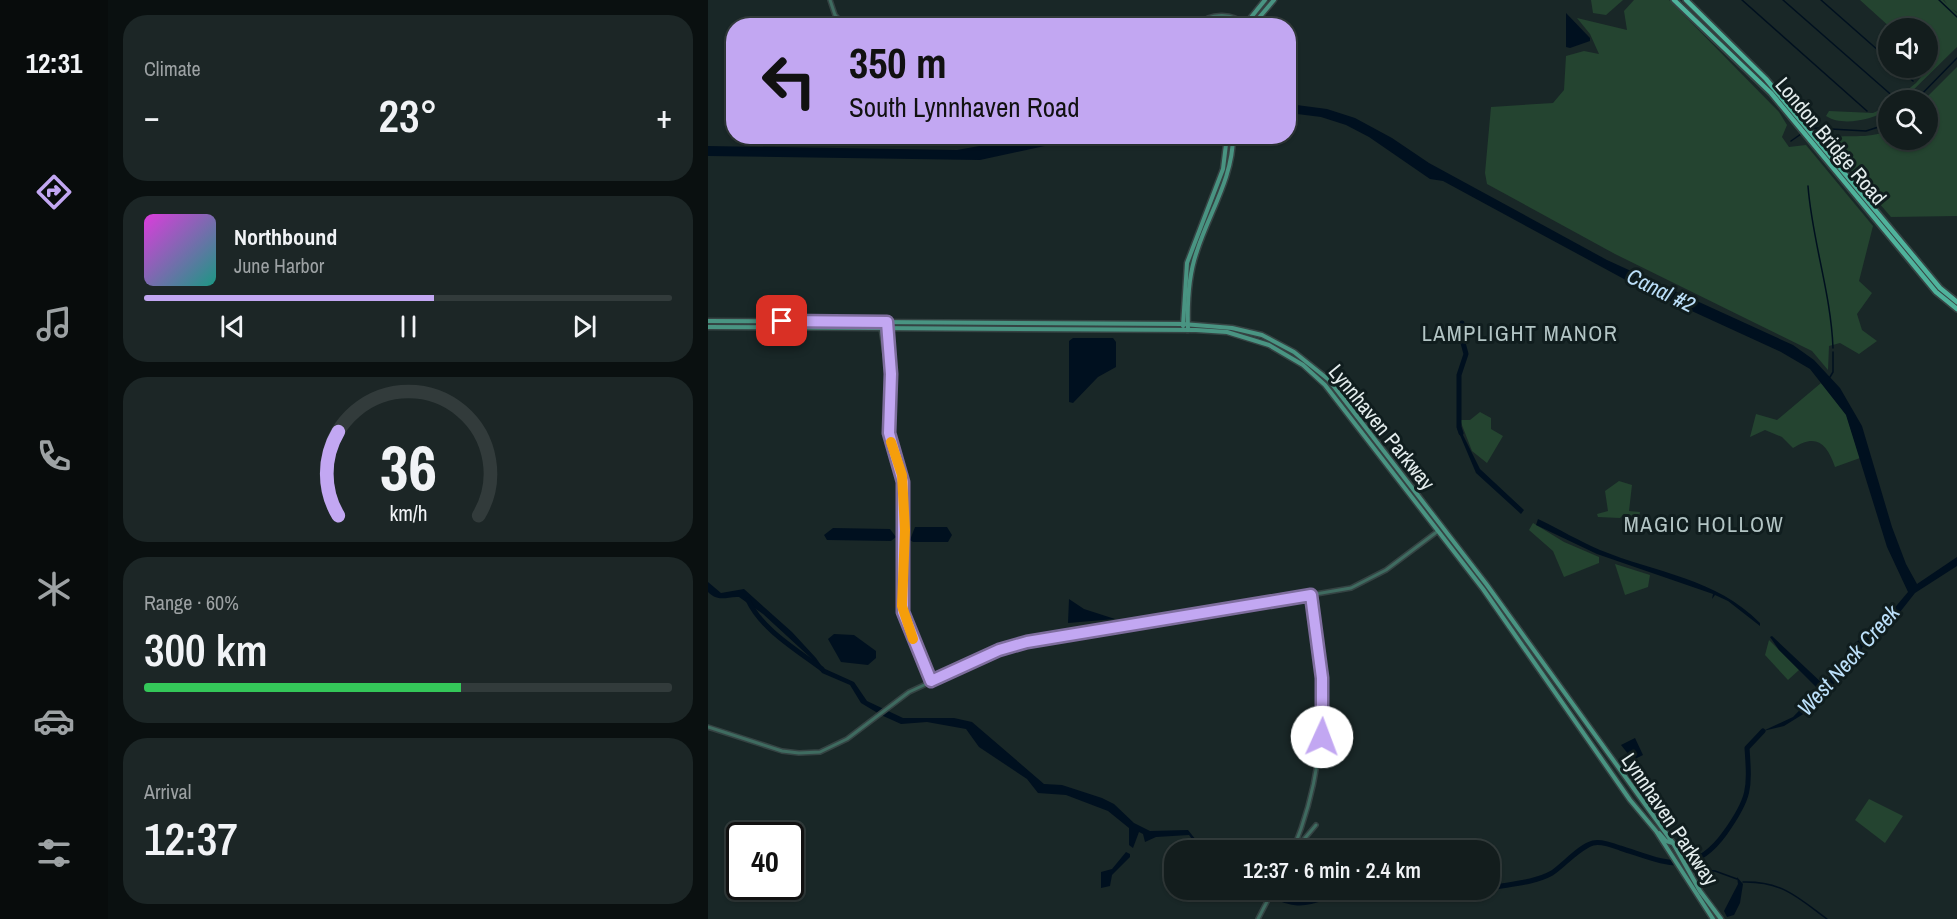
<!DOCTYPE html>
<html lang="en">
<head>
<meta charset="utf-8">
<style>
  body { margin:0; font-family:"Archivo Narrow",sans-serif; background:#1c2626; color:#f1f3f6; height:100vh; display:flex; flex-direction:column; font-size:22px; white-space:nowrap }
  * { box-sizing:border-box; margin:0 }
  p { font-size:20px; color:#9da2a4 }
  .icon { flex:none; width:33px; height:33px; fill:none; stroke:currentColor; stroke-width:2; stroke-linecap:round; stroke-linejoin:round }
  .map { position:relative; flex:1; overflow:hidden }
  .sheet { display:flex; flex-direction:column; gap:15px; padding:15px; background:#0a1010; width:600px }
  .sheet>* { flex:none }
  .top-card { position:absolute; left:18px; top:18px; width:570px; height:126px; border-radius:24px; box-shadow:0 2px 4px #0004,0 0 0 2px #323b3b; background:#c2a7f2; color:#111; overflow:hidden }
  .fabs { position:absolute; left:1170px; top:18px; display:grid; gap:12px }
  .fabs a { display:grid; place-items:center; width:60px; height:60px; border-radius:50%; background:#131d1d; box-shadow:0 2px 4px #0004,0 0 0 2px #323b3b; font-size:30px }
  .speed { position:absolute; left:18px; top:822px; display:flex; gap:12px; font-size:30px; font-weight:700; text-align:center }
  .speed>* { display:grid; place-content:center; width:78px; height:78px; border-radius:50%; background:#131d1d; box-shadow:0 2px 4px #0004,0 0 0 2px #323b3b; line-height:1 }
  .speed .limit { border:3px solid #111; border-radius:9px; background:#fff; color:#111 }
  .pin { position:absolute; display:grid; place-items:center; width:51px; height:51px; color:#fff; margin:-26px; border-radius:12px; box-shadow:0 3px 9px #0006 }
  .me { position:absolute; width:66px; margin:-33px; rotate:2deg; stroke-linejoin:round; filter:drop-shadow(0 0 4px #0008) }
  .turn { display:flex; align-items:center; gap:21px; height:126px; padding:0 24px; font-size:27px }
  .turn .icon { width:78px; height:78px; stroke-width:2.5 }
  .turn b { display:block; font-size:42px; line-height:51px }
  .big { font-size:45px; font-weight:600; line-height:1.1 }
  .sheet .tile { flex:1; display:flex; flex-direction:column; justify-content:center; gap:9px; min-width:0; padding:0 21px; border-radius:24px; background:#1c2626 }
  .sheet .dial { align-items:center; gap:0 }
  .dial svg { height:156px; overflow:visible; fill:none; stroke:#323b3b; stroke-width:7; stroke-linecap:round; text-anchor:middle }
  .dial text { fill:#f1f3f6; stroke:none }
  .song { display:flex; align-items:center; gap:18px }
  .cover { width:72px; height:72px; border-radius:9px; background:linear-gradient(135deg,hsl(300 70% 55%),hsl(170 70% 35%)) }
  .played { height:6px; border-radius:3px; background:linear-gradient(90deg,#c2a7f2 55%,#323b3b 55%) }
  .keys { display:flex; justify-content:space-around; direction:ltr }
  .heat { display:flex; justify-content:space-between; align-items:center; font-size:33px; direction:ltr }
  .charge { height:9px; border-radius:4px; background:linear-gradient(90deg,#34c759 60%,#323b3b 0) }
  .trip { position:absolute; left:456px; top:840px; width:336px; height:60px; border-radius:24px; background:#131d1d; box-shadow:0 2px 4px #0004,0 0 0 2px #323b3b; font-weight:600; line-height:60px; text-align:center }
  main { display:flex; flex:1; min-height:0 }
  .dock { display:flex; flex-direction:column; width:108px; justify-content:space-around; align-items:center; background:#080c0c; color:#9da2a4 }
  .dock .icon { width:42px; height:42px }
  .dock .selected { color:#c2a7f2 }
  .dock b { font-size:27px; color:#f1f3f6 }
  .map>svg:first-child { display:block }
  .green { fill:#244430 }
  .water { fill:#00101f }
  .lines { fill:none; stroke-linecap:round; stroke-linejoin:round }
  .stream { stroke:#00101f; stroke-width:1.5 }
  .river { stroke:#00101f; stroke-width:5 }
  .tertiary-casing { stroke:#354343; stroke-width:6 }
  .secondary-casing { stroke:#354343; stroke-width:7 }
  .primary-casing { stroke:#354343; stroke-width:8 }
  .tertiary { stroke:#3f6b60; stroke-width:3 }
  .secondary { stroke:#499482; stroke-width:4 }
  .primary { stroke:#4fb39c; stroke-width:4.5 }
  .route-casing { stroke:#7e6d9d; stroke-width:15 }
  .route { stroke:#c2a7f2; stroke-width:10 }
  .slow { stroke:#f59e0b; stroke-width:10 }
  .labels { text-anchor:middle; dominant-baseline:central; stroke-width:6; stroke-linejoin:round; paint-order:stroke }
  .street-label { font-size:21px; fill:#e4eded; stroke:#101d1e }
  .water-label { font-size:22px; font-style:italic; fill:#bce0fa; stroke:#101d1e }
  .neighbourhood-label { font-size:22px; letter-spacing:1.5px; fill:#b3c5c5; stroke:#101d1e }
</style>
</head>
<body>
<main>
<nav class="dock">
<b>12:31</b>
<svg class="icon selected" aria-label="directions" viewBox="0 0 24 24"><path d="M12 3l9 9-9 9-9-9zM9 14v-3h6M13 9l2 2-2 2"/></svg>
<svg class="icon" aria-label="music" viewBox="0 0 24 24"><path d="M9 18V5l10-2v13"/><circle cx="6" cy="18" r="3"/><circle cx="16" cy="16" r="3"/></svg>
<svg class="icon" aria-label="phone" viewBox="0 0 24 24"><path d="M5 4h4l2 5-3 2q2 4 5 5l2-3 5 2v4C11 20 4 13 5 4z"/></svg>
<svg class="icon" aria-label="climate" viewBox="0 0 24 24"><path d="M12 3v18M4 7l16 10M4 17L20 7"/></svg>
<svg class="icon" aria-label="car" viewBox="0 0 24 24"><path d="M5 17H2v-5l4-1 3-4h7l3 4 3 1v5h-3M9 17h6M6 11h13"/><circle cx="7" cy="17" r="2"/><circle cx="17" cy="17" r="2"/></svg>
<svg class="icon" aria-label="filters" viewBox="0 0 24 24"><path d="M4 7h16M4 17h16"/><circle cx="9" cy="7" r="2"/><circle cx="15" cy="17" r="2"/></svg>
</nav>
<section class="sheet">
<div class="tile"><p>Climate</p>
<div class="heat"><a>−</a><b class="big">23°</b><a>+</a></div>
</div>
<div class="tile">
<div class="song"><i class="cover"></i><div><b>Northbound</b><p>June Harbor</p></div></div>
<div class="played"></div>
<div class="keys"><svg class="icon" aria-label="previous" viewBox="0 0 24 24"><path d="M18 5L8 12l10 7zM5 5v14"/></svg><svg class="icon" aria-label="pause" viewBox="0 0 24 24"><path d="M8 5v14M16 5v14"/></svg><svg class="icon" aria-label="next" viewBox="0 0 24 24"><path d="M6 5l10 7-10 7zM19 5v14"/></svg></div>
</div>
<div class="tile dial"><svg viewBox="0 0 100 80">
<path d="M14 69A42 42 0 1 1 86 69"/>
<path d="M14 69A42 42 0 0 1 14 26" stroke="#c2a7f2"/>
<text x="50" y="56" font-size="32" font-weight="700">36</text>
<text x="50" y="72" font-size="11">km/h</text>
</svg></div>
<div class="tile"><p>Range · 60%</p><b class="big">300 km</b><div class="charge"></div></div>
<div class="tile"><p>Arrival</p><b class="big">12:37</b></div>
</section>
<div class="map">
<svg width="1249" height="919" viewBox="0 0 1249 919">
  <rect width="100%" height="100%" fill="#192727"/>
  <g class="green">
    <polygon points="883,0 915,0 898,15 885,13"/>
    <polygon points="926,0 961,0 1071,112 1079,125 1074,137 1081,147 1098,145 1165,226 1151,281 1164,293 1149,314 1154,330 1169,341 1151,354 1132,343 1121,346 1120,370 1104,351 907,254 779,184 777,173 783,107 845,103 856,90 858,56 876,51 891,54 882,34 869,18 919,30 916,11"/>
    <polygon points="1152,0 1235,0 1239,4 1236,0 1249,0 1249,12 1244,9 1249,13 1249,47 1195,100 1187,100 1208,83 1223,65 1220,61 1220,28 1183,28"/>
    <path d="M1249,67V216L1183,217L1117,140C1137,132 1160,141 1180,130V140H1220V100H1216Z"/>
    <path d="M1180,106V111C1163,119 1135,127 1118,116L1121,111L1165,113Z"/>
    <path d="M1113,383L1138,414L1152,458L1127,467C1119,443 1108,433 1085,448L1074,437L1057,430L1042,437L1048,414L1069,420Z"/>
    <polygon points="772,412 783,418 783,429 795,436 779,463 764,451 752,420 762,420"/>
    <polygon points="911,481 924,485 921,511 932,512 931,517 916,514 912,518 890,517 889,514 900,511 897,491"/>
    <polygon points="825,523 856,542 891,557 891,563 856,577 845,551 821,530"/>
    <polygon points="907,564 942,575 940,587 917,595"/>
    <polygon points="1061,640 1091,670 1080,680 1057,655"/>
    <polygon points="1161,799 1195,816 1177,843 1147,820"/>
  </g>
  <g class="water">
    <polygon points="858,13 882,38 882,41 862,48 858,47"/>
    <polygon points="581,104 619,109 647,118 684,138 721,163 899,260 1085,345 1106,360 1132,388 1154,426 1184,527 1198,564 1209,584 1249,557 1249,566 1207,593 1181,626 1156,645 1138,672 1097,713 1076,726 1055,731 1085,717 1111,690 1071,650 1062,637 1064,636 1115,684 1133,666 1140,648 1173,624 1200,592 1179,547 1138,415 1102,369 1073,352 927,285 735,181 722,179 661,137 638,125 613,117 581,113"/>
    <polygon points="321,137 378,137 272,160 0,156 0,146 249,150"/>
    <polygon points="365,338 405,338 408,342 408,367 390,377 365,403 361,402 361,341"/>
    <polygon points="751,427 772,469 816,510 813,514 768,473 749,428"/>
    <path d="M830,519C851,529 871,541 892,550C948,573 1008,578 1052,623V626L1020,601L1007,595L1004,599L1005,594L889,554L828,525Z"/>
    <polygon points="207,527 239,527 244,535 240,542 205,542 202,540"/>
    <polygon points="125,528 182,529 188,537 183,541 119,540 116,535"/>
    <path d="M0,582L13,593L36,589L84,632L108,658L115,668L146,682L159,701L195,718H246L264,722L336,784L354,785L394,798L406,804L426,823L442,831L480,830L496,850H492L481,835L448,837L437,842L435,834L431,832L425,848L421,845V828L400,811L358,795L330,793L319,779L271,747L258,729L219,722L193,724L173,715L153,703L142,685L114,673L104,659L55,614L31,597C19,596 11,603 0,592Z"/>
    <polygon points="361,599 376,609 407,619 360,623"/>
    <polygon points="126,634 146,635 168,651 168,658 160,665 133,662 120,639"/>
    <polygon points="927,738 935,755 925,760 913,745"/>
    <polygon points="418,852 422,854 422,857 404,875 402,886 393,888 393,872 404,869"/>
    <polygon points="1029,877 1035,884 1032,903 1026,915 1019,917 1016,911 1030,884"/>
  </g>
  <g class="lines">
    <g class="stream">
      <polyline points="1034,0 1159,111"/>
      <polyline points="1075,0 1188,99"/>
      <polyline points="1113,0 1180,59"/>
      <polyline points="1231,0 1249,17"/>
      <polyline points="1190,68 1205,81"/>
      <polyline points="1208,100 1249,58"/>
      <polyline points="1105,128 1158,131 1180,124"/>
      <polyline points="1083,141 1093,134"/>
      <path d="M1100,186C1104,240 1123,293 1125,348"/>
      <polyline points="1122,377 1125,372 1125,352"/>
      <polyline points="989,865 993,870 1007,871 1029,879"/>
      <path d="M1035,882C1074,881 1089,897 1119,919"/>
    </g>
    <g class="river">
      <polyline points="753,433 751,427 751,375 758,354 754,339 754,323"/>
      <path d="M40,600C53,629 89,650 114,669"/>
      <path d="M782,888C802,884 826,883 844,873C856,865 871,847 885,843C893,841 904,845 912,848C957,862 984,879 1017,833C1042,798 1042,789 1039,748L1055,731"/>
      <path d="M552,890C596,912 597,902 641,890"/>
      <path d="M674,890C712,903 737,897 775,890"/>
    </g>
    <defs>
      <g id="tertiary">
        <polyline points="122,0 127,15 137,26"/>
        <path d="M487,26C504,11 524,13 542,26"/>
        <polyline points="173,328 181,379"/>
        <polyline points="179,328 183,374 181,433 195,482 195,612 223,681"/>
        <polyline points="193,558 194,523"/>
        <polyline points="0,727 74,751 91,753 112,752 139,739 201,692 298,647 643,588 678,570 730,531"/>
        <path d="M585,850C621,762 618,687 603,595"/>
        <polyline points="587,850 608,825"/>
        <polyline points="550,919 565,890"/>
      </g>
      <g id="secondary">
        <polyline points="536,26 557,0"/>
        <polyline points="544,26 566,0"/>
        <polyline points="0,321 475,324 524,328 554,335 586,352 621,380 779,585 965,843 992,891 1013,919"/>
        <polyline points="475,326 479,263 515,169 519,136"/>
        <polyline points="0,327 488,330 519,332 561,345 595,365 617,385 775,589 922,800 948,831 1005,919"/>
        <path d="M480,330C479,303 480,276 489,251C501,213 525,178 525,136"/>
        <polyline points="951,833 958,841 965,843"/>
      </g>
      <g id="primary">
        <polyline points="966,0 1063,93 1228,292 1249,309"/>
        <polyline points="978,0 1058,79 1232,288 1249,302"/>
      </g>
    </defs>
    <use href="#tertiary" class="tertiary-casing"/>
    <use href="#secondary" class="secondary-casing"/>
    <use href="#primary" class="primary-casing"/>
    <use href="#tertiary" class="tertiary"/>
    <use href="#secondary" class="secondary"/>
    <use href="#primary" class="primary"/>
  </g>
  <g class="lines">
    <defs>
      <polyline id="route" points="74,321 179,322 183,374 181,433 195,482 195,612 223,681 291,650 319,642 603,595 614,678 614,737"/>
    </defs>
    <use href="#route" class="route-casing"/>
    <use href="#route" class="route"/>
    <polyline class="slow" points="183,442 194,475 197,530 194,606 205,639"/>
  </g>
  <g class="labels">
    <g class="street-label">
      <text transform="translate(1123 141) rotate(50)">London Bridge Road</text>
      <text transform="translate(674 427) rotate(51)">Lynnhaven Parkway</text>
      <text transform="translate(962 819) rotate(56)">Lynnhaven Parkway</text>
    </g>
    <g class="water-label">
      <text transform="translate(953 290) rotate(26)">Canal #2</text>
      <text transform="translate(1140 660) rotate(-48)">West Neck Creek</text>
    </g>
    <g class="neighbourhood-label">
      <text x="812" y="333">LAMPLIGHT MANOR</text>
      <text x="996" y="524">MAGIC HOLLOW</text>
    </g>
  </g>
</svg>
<div class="fabs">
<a><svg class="icon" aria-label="sound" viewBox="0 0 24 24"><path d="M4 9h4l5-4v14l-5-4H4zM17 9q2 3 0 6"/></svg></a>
<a><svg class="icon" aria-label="search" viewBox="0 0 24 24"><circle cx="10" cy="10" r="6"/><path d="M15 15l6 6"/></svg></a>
</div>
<div class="speed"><div class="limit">40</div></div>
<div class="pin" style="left:74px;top:321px;background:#d93025"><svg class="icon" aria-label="arrive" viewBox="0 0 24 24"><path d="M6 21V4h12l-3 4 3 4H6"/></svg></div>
<svg class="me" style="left:614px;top:737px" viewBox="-20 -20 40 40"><circle r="19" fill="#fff"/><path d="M0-13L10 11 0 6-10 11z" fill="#c2a7f2"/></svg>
<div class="trip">12:37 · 6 min · 2.4 km</div>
<div class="top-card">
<div class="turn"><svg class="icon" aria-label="left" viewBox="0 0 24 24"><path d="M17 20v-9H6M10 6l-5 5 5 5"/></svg><div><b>350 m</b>South Lynnhaven Road</div></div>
</div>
</div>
</main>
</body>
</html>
